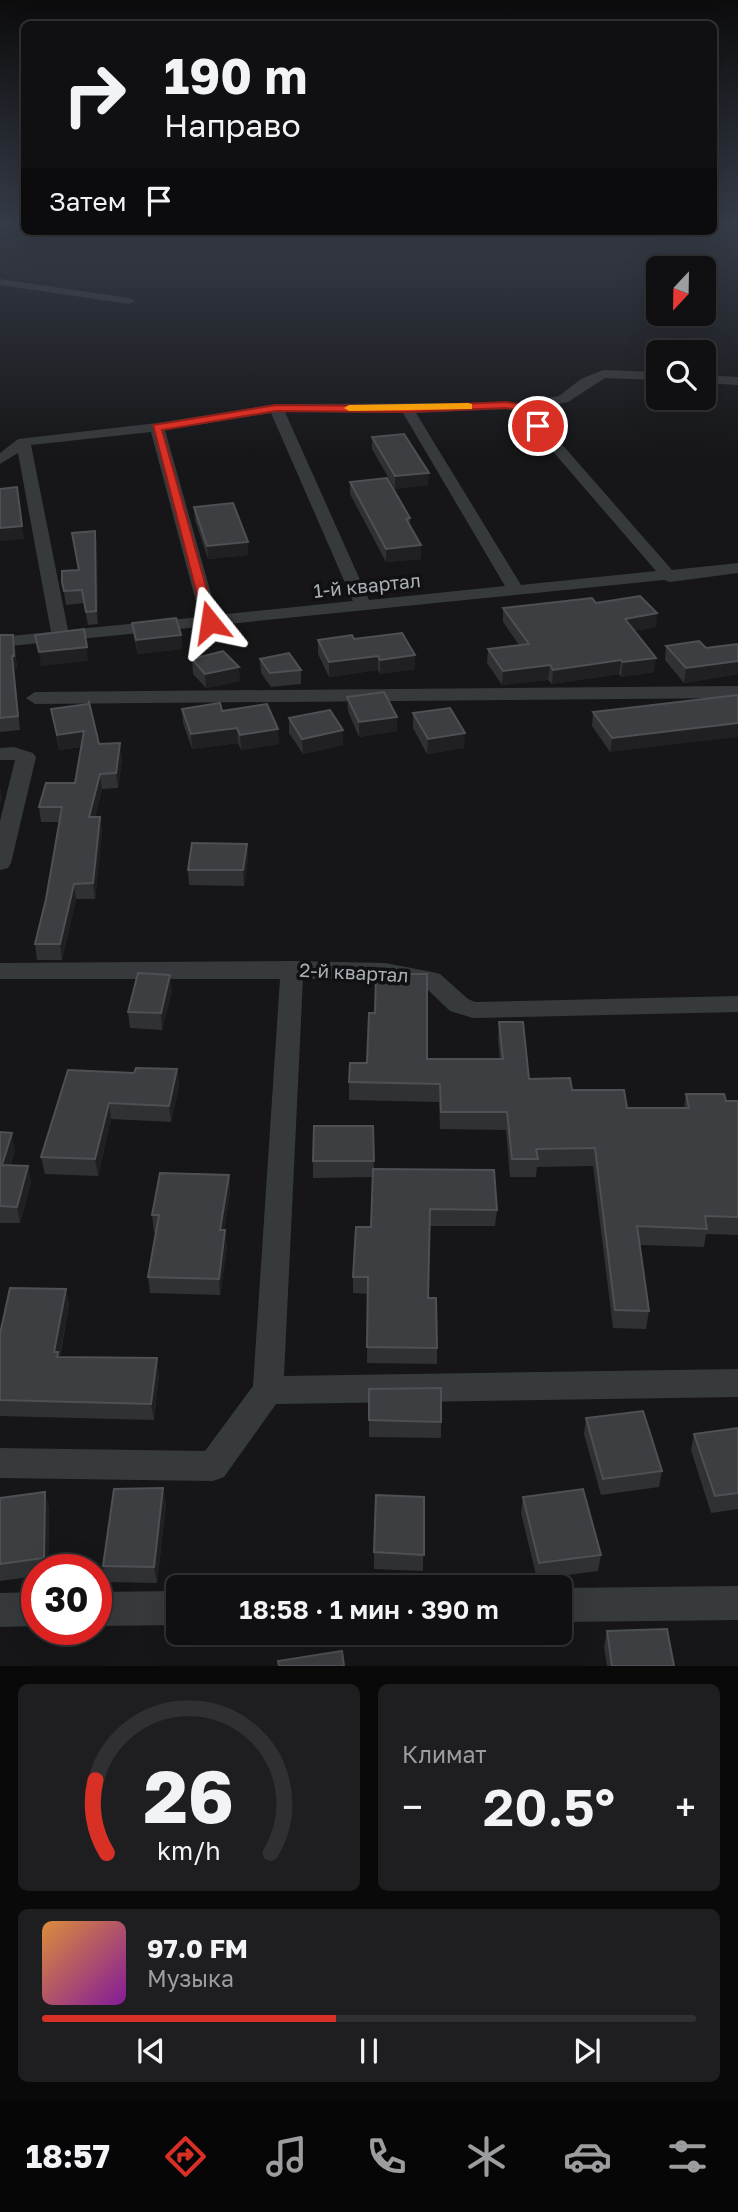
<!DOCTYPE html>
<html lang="ru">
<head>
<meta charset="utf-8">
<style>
  body { margin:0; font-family:"Golos Text",sans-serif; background:#1e1e20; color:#f1f3f6; height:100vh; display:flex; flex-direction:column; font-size:26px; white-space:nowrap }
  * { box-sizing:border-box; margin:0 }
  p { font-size:23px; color:#9c9d9f }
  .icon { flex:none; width:38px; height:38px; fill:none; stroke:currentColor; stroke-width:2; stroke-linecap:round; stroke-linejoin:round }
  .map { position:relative; height:1666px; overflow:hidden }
  .panel { display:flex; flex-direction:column; gap:18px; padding:18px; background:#09090a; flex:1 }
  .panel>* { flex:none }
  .guide { position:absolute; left:21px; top:21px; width:696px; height:214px; border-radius:10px; box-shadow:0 7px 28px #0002,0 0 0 2px #303032; background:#101012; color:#f1f3f6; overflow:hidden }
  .needle { width:46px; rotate:202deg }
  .fabs { position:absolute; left:646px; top:256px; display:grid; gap:14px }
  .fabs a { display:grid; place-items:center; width:70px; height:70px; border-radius:10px; background:#101012; box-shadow:0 7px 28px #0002,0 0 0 2px #303032; font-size:35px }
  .speed { position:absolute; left:21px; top:1554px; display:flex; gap:14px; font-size:35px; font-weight:700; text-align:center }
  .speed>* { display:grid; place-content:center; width:91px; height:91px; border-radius:50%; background:#101012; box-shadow:0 7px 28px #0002,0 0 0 2px #303032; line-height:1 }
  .speed .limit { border:10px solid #d22; background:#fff; color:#111 }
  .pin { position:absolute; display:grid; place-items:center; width:60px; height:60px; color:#fff; margin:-30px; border:4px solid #fff; border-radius:50%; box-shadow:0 2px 7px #0007 }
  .me { position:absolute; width:77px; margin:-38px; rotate:345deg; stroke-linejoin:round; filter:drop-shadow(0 0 5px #0008) }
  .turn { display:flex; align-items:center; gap:24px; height:147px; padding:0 28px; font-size:32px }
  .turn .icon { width:91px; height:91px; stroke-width:2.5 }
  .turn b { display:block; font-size:49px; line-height:60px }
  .then { display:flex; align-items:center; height:66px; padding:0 28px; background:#0003; gap:14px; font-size:26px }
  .big { font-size:52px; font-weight:600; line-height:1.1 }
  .panel .card { flex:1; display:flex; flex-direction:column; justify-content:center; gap:10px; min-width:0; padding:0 24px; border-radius:10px; background:#1e1e20 }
  .panel .dial { align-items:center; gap:0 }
  .dial svg { height:182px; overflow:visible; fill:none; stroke:#303032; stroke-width:7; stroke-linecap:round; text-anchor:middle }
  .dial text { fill:#f1f3f6; stroke:none }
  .song { display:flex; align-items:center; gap:21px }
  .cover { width:84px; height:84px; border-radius:10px; background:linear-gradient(135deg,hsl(30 70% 55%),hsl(290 70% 35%)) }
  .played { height:7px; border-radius:4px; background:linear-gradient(90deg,#d93025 45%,#303032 45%) }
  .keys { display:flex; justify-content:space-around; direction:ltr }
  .heat { display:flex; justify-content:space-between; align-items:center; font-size:38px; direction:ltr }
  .panel .tiles { flex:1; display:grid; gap:18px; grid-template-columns:1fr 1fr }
  .card:last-child { grid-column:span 2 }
  .trip { position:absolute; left:166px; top:1575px; width:406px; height:70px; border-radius:10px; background:#101012; box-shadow:0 7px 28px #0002,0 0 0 2px #303032; font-weight:600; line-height:70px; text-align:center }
  .menu { display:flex; height:112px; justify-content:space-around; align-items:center; background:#060607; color:#9c9d9f }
  .menu .icon { width:49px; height:49px }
  .menu .active { color:#d93025 }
  .menu b { font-size:32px; color:#f1f3f6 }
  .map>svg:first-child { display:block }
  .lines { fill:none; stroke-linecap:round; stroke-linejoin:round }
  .minor { fill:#373a3c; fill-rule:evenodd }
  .wall { fill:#2f3133 }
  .shaded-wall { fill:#202022 }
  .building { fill:#3c3e41; stroke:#4d5054; stroke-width:2 }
  .route { fill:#d93025; stroke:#8d1f18; stroke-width:2 }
  .slow { fill:#f59e0b }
  .labels { text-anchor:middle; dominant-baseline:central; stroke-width:7; stroke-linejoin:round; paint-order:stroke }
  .street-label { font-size:19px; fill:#a9b1b7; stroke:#111113 }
</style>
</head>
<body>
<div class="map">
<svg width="738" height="1666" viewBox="0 0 738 1666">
  <rect width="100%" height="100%" fill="#161618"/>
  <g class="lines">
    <g class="minor">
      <polygon points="0,279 129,298 135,301 129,304 0,285"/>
      <path d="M603,370L658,372V380L605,378L568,402L531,409L672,570L738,563V573L670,582L664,580L0,647V637L51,632L18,453L0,464V453L18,439L157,423L276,404L522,403L559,396L581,379ZM506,409L518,411L656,571L521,585L416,413ZM285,412L403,413L505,586L369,600ZM271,413L353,601L217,615L165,430ZM151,432L200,617L68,630L31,445Z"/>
      <polygon points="704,375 738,377 738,385 704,383"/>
      <polygon points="738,686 738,698 35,704 26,698 35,692"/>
      <polygon points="14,747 33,753 36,757 11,863 8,868 0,870 0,821 15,760 0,760 0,748"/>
      <polygon points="292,961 385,963 432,972 440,974 468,999 475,1002 738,996 738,1012 473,1018 450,1011 425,987 385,979 303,979 284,1376 738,1369 738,1397 276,1404 224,1477 213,1481 0,1478 0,1448 205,1451 253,1386 280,979 0,979 0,963"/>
      <polygon points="738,1586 738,1620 560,1622 560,1588"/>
      <polygon points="178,1591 178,1625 96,1626 96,1592"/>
      <polygon points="37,1592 37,1626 0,1627 0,1593"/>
    </g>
  </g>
  <g class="wall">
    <polygon points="372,437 428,485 395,489 372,449"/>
    <polygon points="350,482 410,518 410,526 421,545 421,559 386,562 350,494"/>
    <polygon points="194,507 248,555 208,559 195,520"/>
    <polygon points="95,531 97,544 98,624 88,625 84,603 66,605 62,582 78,570 72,533"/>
    <polygon points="596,603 656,627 634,631 654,672 621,677 619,674 552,684 548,680 502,685 487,663 488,649 519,645 503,622 503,608"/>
    <polygon points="132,623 181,635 182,649 138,654 134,637"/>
    <polygon points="0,635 15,648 17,669 14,669 20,730 0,732"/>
    <polygon points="354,639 415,655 415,669 380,674 378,670 329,677 318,654 318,640"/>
    <polygon points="738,644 738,674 684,683 665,660 666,646 706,648"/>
    <polygon points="192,659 240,681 206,688 193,674"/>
    <polygon points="260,659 301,670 301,684 271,687 261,673"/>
    <polygon points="738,695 610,752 592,726 593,712"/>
    <polygon points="347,697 397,717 397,731 359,737 348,711"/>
    <polygon points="51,709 122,758 118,788 102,789 95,817 100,817 102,832 95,899 76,899 62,960 37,960 35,944 46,899 59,822 41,822 39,807 75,783 81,747 59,750"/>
    <polygon points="182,709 222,711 279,744 241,750 238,743 192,749 183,723"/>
    <polygon points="413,713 464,748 427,754 413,728"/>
    <polygon points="289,718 343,745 303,754 289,733"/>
    <polygon points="247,844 248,859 244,886 189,885 188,870"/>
    <polygon points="172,991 162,1030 130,1028 128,1012"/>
    <polygon points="499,1022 529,1079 572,1090 627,1108 684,1108 686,1094 726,1101 738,1101 738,1235 706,1234 704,1247 640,1245 649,1311 646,1329 613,1328 593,1166 537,1167 536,1177 510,1177 506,1130 440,1129 439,1102 349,1100 349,1082 367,1063 427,1059 500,1059 498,1040"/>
    <polygon points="177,1069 179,1086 171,1122 111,1119 98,1176 45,1174 41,1157 134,1073"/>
    <polygon points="373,1126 374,1169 497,1210 495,1226 430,1226 428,1298 437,1348 437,1364 367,1363 368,1294 353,1293 353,1277 371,1227 373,1177 313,1178 313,1161"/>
    <polygon points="0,1132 15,1149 11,1165 28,1166 31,1182 20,1223 0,1223"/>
    <polygon points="229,1175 230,1192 224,1230 227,1247 220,1295 150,1293 148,1277 156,1232 154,1232 152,1215"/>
    <polygon points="66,1289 69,1305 60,1357 159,1374 154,1420 0,1416 0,1334"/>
    <polygon points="369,1389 441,1422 441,1438 369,1437"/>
    <polygon points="586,1418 662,1471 659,1487 601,1495 584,1434"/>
    <polygon points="738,1428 738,1509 711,1513 691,1450 694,1434"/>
    <polygon points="163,1488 166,1505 157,1583 106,1582 103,1566"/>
    <polygon points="45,1492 49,1509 48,1570 37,1570 37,1576 0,1581 0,1498"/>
    <polygon points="424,1497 423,1571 374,1569 374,1552"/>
    <polygon points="523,1497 601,1555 598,1571 537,1579 521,1513"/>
    <polygon points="607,1631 674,1666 607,1666 604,1647"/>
  </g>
  <g class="shaded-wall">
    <polygon points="429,473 428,485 395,489 395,476"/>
    <polygon points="22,526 24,539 0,541 0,528"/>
    <polygon points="95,531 97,544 98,624 96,611"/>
    <polygon points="248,542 248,555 208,559 207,546"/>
    <polygon points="421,545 421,559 386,562 386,549"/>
    <polygon points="657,613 656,627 623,633 625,619"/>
    <polygon points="13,635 17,669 14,669 20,730 12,656"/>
    <polygon points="181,635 182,649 138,654 136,640"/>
    <polygon points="87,647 88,661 41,666 39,652"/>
    <polygon points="415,655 415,669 380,674 380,660"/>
    <polygon points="378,656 378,670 329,677 329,662"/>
    <polygon points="656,658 654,672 621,677 623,662"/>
    <polygon points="621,660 619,674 552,684 553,670"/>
    <polygon points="738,661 738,674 684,683 686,668"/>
    <polygon points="550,665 548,680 502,685 503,671"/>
    <polygon points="239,667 240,681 206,688 205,674"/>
    <polygon points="397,717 397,731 359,737 359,722"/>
    <polygon points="738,723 738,737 610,752 612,738"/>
    <polygon points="237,728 238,743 192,749 191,734"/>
    <polygon points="278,729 279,744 241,750 240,735"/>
    <polygon points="343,730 343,745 303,754 302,739"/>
    <polygon points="84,731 86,746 59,750 57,735"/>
    <polygon points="465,733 464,748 427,754 428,739"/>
    <polygon points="120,743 122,758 118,788 116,773"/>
    <polygon points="100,774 102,789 91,832 89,817"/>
    <polygon points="0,787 2,798 0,805"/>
    <polygon points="100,817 102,832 95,899 93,883"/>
    <polygon points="247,844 248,859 244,886 243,870"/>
    <polygon points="74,884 76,899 62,960 60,944"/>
    <polygon points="170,975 172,991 162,1030 161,1013"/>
    <polygon points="177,1069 179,1086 171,1122 169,1106"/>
    <polygon points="109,1103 111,1119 98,1176 95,1159"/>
    <polygon points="12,1133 15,1149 6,1182 2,1165"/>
    <polygon points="28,1166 31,1182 20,1223 17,1207"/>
    <polygon points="229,1175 230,1192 222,1247 220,1230"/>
    <polygon points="225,1230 227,1247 220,1295 219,1279"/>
    <polygon points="66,1289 69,1305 59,1358 61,1368 54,1352"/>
    <polygon points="157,1358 159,1374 154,1420 151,1404"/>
    <polygon points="163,1488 166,1505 157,1583 154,1567"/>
    <polygon points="45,1492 49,1509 48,1570 46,1570 44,1558"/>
  </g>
  <g class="building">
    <polygon points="404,434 429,473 395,476 372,437"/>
    <polygon points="387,478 410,518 406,519 421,545 386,549 350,482"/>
    <polygon points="17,487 22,526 0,528 0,489"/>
    <polygon points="233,503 248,542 207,546 194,507"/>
    <polygon points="95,531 96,611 86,612 82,590 64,591 62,582 62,571 79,570 72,533"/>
    <polygon points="640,596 657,613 625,619 656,658 623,662 621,660 553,670 550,665 503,671 488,649 529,644 503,608 592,598 596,603"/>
    <polygon points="176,618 181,635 136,640 132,623"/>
    <polygon points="84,629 87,647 39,652 35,635"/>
    <polygon points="402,633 415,655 380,660 378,656 329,662 318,640 352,635 354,639"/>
    <polygon points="0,635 13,635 14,656 12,656 18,716 0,718"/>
    <polygon points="699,641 706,648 738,644 738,661 686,668 666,646"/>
    <polygon points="223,651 239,667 205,674 192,659"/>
    <polygon points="289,653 301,670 270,673 260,659"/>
    <polygon points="384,692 397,717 359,722 347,697"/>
    <polygon points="738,695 738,723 612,738 593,712"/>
    <polygon points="89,702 99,744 120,743 116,773 100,774 89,817 100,817 93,883 74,884 60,944 35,944 46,899 62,807 39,807 46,783 75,783 84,731 57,735 51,709 88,704"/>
    <polygon points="220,703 222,711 267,704 278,729 240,735 237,728 191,734 182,709"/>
    <polygon points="450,708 465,733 428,739 413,713"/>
    <polygon points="330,710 343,730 302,739 289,718"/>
    <polygon points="192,843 247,844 243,870 188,870"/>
    <polygon points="138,973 170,975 161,1013 128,1012"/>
    <polygon points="376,974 427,974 427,1059 503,1059 499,1022 523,1022 529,1079 570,1078 572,1090 624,1090 627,1108 689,1108 686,1094 724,1094 726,1101 738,1101 738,1217 705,1216 707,1229 637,1226 649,1311 615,1310 595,1148 536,1149 538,1159 512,1159 507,1112 441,1112 440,1084 349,1082 350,1063 367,1063 369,1013 375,1013"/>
    <polygon points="136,1068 177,1069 169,1106 109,1103 95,1159 41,1157 68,1070 134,1073"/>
    <polygon points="314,1126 373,1126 374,1161 313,1161"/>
    <polygon points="0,1132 12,1133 2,1165 28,1166 17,1207 0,1206"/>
    <polygon points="373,1169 494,1170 497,1210 430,1209 428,1298 436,1298 437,1348 367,1347 368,1277 353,1277 356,1227 371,1227"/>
    <polygon points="160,1173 229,1175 220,1230 225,1230 219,1279 148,1277 159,1215 152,1215"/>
    <polygon points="10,1288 66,1289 54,1352 58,1352 57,1357 157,1358 151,1404 0,1400 0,1334"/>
    <polygon points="441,1388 441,1422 369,1420 369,1389"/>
    <polygon points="643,1411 662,1471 603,1479 586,1418"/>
    <polygon points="738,1428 738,1493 715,1496 694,1434"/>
    <polygon points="163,1488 154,1567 103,1566 114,1489"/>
    <polygon points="583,1489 601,1555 539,1563 523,1497"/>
    <polygon points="45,1492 44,1558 0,1564 0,1498"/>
    <polygon points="376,1495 424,1497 424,1555 374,1552"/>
    <polygon points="667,1629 674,1666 612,1666 607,1631"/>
    <polygon points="342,1651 344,1666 279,1666 278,1661"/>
  </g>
  <linearGradient id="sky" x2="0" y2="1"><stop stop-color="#0c0c0d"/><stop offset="0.49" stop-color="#363c48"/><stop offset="1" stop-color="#363c48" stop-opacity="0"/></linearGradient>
  <rect width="738" height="455" fill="url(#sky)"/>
  <polygon class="route" points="506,402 525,405 543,426 534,429 518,410 506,408 407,412 276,411 162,430 216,622 210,626 205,625 153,425 276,405 407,406"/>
  <polygon class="slow" points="468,403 472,404 472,409 349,411 344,408 349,405"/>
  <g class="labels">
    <g class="street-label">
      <text transform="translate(367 585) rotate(-6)">1-й квартал</text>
      <text transform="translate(354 972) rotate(3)">2-й квартал</text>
    </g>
  </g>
</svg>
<div class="fabs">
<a><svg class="needle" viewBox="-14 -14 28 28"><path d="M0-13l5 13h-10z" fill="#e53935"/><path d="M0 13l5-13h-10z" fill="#9c9d9f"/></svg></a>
<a><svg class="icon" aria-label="search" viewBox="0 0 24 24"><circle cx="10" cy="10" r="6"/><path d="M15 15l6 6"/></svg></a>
</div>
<div class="speed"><div class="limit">30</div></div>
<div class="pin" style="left:538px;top:426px;background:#d93025"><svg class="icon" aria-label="arrive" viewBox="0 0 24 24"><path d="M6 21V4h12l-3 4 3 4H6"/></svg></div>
<svg class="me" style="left:210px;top:622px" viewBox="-20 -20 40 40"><path d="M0-17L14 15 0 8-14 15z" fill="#d93025" stroke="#fff" stroke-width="4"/></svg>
<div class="trip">18:58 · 1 мин · 390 m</div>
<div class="guide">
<div class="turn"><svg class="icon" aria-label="right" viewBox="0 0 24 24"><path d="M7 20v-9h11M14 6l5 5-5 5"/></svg><div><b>190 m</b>Направо</div></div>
<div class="then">Затем<svg class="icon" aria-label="arrive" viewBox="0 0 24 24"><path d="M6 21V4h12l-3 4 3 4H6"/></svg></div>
</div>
</div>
<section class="panel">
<div class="tiles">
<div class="card dial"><svg viewBox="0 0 100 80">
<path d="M14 69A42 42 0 1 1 86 69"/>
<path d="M14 69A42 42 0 0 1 9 37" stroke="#d93025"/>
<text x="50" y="56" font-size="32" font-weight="700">26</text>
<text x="50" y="72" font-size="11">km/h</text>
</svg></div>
<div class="card"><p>Климат</p>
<div class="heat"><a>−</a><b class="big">20.5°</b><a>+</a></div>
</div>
<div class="card">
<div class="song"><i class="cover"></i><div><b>97.0 FM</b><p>Музыка</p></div></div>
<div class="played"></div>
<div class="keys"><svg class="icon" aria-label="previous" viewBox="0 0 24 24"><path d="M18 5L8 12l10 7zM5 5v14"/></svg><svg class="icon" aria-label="pause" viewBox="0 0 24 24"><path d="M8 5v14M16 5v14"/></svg><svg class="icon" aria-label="next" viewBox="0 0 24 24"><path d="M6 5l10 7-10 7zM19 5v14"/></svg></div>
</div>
</div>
</section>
<nav class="menu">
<b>18:57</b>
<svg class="icon active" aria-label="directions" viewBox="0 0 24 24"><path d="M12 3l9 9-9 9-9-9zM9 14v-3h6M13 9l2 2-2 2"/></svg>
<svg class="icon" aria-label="music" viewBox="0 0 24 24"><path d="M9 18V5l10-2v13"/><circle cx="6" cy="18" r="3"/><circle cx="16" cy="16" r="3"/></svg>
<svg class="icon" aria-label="phone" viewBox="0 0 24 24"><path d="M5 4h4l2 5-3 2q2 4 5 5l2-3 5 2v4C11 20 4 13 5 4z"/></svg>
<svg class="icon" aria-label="climate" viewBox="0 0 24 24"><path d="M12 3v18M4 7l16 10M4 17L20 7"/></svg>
<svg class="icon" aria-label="car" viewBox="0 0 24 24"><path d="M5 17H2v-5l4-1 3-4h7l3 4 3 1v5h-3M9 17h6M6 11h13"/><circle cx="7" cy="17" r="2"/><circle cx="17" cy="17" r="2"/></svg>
<svg class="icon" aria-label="filters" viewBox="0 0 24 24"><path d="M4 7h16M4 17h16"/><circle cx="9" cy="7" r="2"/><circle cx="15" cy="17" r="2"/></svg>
</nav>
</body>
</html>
